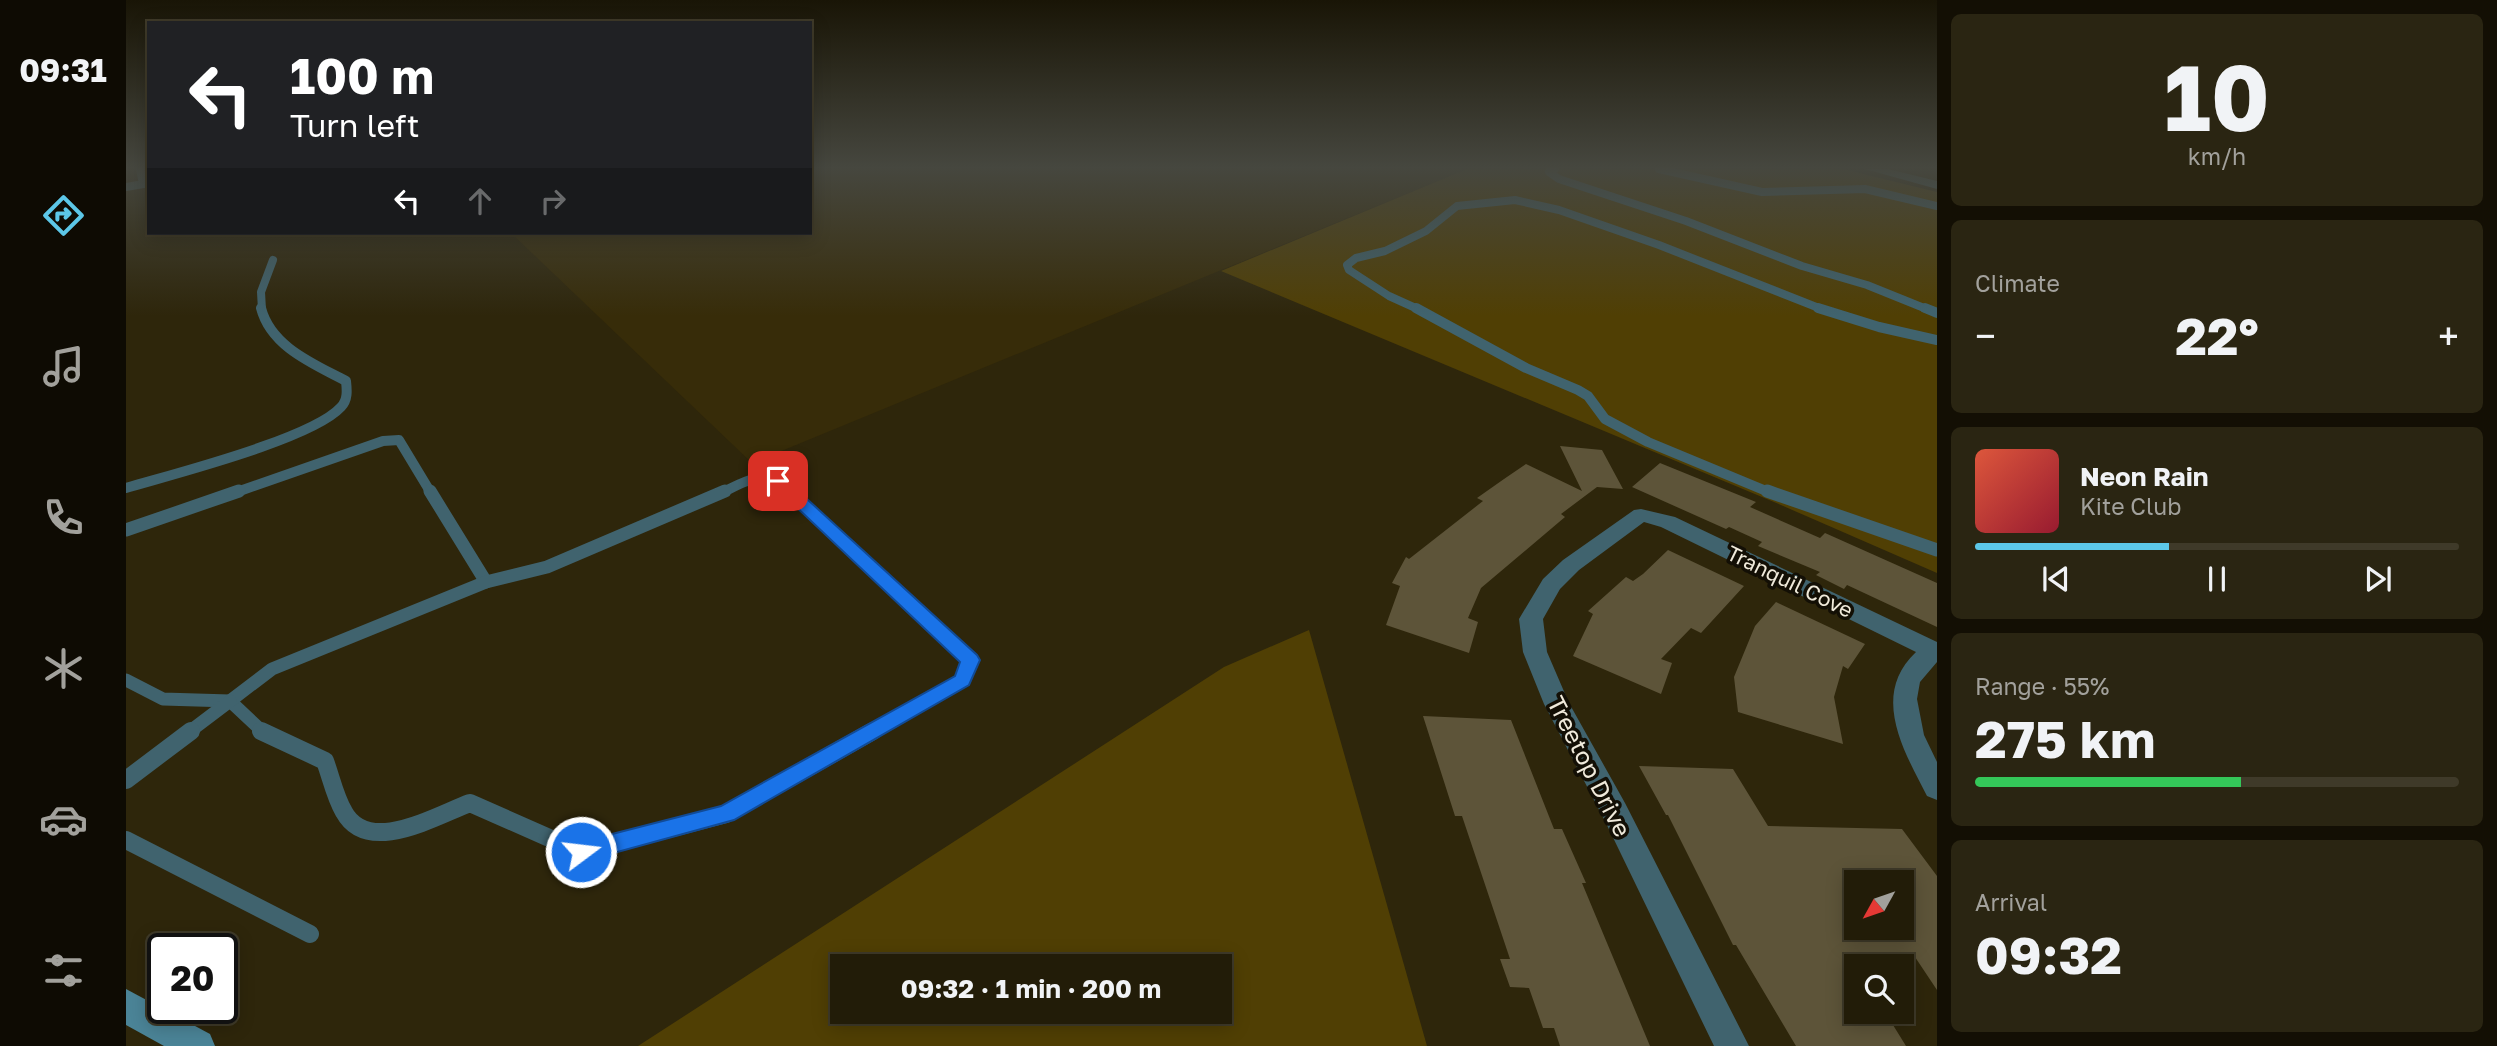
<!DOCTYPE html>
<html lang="en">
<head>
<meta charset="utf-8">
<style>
  body { margin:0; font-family:"Golos Text",sans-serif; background:#2a2512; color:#f1f3f6; height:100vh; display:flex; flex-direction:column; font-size:26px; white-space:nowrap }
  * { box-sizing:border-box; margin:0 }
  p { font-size:23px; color:#a2a19c }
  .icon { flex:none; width:38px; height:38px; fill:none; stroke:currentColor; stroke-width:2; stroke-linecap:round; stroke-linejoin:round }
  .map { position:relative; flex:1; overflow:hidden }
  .sheet { display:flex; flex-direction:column; gap:14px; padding:14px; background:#130f04; width:560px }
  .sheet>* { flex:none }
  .guide { position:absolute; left:21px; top:21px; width:665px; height:214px; border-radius:0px; box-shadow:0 4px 18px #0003,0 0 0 2px #3f3a29; background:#202124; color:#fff; overflow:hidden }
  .needle { width:46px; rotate:230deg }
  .fabs { position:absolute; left:1718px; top:870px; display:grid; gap:14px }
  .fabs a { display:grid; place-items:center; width:70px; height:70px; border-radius:0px; background:#221c08; box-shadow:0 4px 18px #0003,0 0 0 2px #3f3a29; font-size:35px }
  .speed { position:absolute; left:21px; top:933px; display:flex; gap:14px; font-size:35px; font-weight:700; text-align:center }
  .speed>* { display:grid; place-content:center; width:91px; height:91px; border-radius:50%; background:#221c08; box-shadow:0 4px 18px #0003,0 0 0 2px #3f3a29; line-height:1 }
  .speed .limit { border:4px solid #111; border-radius:10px; background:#fff; color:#111 }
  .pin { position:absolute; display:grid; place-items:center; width:60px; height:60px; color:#fff; margin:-30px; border-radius:14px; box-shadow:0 4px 10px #0006 }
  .me { position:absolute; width:77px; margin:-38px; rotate:75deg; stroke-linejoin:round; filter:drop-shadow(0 0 5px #0008) }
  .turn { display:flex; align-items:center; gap:24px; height:147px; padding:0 28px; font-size:32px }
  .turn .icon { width:91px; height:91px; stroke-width:2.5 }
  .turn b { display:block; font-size:49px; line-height:60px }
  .lanes { display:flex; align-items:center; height:66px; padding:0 28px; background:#0003; justify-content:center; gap:35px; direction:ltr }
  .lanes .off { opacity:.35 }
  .big { font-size:52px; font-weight:700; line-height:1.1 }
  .sheet .widget { flex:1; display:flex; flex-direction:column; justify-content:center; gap:10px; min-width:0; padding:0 24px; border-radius:10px; background:#2a2512 }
  .sheet .dial { align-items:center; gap:0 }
  .dial b { font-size:91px; line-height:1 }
  .song { display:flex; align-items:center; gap:21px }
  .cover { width:84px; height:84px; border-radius:10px; background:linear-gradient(135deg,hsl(10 70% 55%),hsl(350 70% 35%)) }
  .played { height:7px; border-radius:4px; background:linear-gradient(90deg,#5cc7e8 40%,#3f3a29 40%) }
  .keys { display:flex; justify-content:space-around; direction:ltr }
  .heat { display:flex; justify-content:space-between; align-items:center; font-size:38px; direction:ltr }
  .charge { height:10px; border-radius:5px; background:linear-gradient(90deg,#34c759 55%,#3f3a29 0) }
  .trip { position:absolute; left:704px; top:954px; width:402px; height:70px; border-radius:0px; background:#221c08; box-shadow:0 4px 18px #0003,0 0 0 2px #3f3a29; font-weight:700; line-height:70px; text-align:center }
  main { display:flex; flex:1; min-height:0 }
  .tabs { display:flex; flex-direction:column; width:126px; justify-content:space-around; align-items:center; background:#0e0b03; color:#a2a19c }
  .tabs .icon { width:49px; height:49px }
  .tabs .on { color:#5cc7e8 }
  .tabs b { font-size:32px; color:#f1f3f6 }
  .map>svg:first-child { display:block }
  .built { fill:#372c09 }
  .green { fill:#503f04; fill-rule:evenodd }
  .building { fill:#5d5439; fill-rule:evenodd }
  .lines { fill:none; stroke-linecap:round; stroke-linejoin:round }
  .lane-far3 { stroke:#40636e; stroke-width:8 }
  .lane-far2 { stroke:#40636e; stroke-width:10 }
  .lane-far1 { stroke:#40636e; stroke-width:13 }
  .lane { stroke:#40636e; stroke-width:18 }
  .street { fill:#40636e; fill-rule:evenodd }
  .secondary { fill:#4b8497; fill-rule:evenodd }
  .route { fill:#1a73e8; stroke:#114b97; stroke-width:2 }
  .labels { text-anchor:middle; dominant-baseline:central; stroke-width:7; stroke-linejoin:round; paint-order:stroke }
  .street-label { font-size:21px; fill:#f0eadb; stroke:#130f05 }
  .near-street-label { font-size:24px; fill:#f0eadb; stroke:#130f05 }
</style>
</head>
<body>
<main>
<nav class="tabs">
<b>09:31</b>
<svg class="icon on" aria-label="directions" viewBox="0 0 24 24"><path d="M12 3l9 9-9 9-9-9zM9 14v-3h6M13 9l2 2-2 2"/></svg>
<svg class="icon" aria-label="music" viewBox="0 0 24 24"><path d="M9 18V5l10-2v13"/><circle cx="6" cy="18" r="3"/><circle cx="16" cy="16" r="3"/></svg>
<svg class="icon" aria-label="phone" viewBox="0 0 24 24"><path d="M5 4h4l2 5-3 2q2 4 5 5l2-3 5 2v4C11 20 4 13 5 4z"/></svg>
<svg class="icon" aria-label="climate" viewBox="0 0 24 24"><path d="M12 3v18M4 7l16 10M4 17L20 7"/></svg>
<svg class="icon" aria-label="car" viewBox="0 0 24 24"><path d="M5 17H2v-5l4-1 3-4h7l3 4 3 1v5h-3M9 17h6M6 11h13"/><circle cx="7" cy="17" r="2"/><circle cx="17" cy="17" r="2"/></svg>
<svg class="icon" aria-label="filters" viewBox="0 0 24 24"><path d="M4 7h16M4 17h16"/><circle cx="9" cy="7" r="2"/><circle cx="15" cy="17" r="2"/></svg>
</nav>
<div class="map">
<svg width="1811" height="1046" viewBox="0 0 1811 1046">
  <rect width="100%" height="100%" fill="#2e260b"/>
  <polygon class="built" points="684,169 1341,169 626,463 385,233 684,233"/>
  <g class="green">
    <polygon points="1341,169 1717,169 1811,192 1811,573 1648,502 1095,271"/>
    <path d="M1183,630L1301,1046H512L1098,667ZM716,966H1094V1012H716Z"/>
  </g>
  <g class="building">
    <polygon points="1434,446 1476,450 1497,489 1471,487 1435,514 1439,517 1355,588 1342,618 1352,622 1343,653 1260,625 1274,586 1266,583 1280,557 1283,559 1357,501 1351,498 1378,479 1400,464 1456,491"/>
    <polygon points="1534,463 1630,502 1624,507 1694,538 1699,533 1811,583 1811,627 1721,585 1718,589 1690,575 1694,572 1632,546 1636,542 1603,527 1600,529 1506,487"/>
    <polygon points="1542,550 1618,586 1575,633 1565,628 1535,659 1546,663 1535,694 1447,656 1467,614 1462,611 1500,577 1507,581 1517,574"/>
    <polygon points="1650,602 1739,644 1722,669 1717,666 1708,697 1717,744 1612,712 1608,677 1629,626"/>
    <polygon points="1297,716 1385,720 1428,829 1436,829 1460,883 1456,883 1524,1046 1434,1046 1428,1028 1417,1028 1403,988 1384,987 1374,959 1384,959 1336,816 1329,816"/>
    <path d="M1513,766L1607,769L1642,826L1776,829L1811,876V990L1787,954L1724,952L1731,964V1012H1759L1780,1046H1670L1610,945H1607L1542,815H1540ZM1731,882H1776V928H1731Z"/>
  </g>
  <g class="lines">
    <g class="lane-far3">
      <polyline points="14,169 17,184"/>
      <polyline points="1429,169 1423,172 1433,179 1560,221 1676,266 1741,285 1803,310"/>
      <polyline points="1533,169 1636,192 1739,189 1811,206"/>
      <polyline points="0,187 23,183"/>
      <polyline points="136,310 135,292 147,260"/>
      <polyline points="1294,310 1263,296 1223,270 1221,265 1230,258 1259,251 1300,231 1331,206 1389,200 1433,210 1533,245 1698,310"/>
    </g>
    <g class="lane-far2">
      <polyline points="1290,308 1400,368 1452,390 1462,396 1479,419 1522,442 1645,493"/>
      <polyline points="1692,308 1753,327 1811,340"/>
      <polyline points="1799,308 1811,313"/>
      <path d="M0,488C47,474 186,439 215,407C222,400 221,390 220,381C188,364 145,347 135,308"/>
      <polyline points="108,493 257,441 273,440 305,493"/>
      <path d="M595,493C623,480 638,468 664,493"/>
    </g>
    <g class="lane-far1">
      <polyline points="304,491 360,582"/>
      <polyline points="663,491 844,660 837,680 744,732"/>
      <polyline points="1641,491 1811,550"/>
      <polyline points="0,530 113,491"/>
      <polyline points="0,680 37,699 104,701"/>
      <polyline points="104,701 137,732"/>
      <polyline points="104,701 146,669 360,582 421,567 599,491"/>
      <polyline points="63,732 104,701"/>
    </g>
    <g class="lane">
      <path d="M135,731L199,761C205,777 209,797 218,812C242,856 309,816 344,803L455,852L600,814L747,731"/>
      <polyline points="0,780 65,731"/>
      <polyline points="0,840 184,934"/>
    </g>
    <g class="street">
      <polygon points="1739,169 1762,169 1811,181 1811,189"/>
      <path d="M1515,509L1549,517L1811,642V662L1794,682L1791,699L1798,735L1811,762V800L1801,796C1778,751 1744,695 1790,652L1535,527L1518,522L1453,570L1434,589L1417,619L1421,652L1443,703L1499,803L1623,1046H1588L1479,821L1418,704L1397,652L1393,619L1417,579L1437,560L1508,510Z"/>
    </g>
    <polygon class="secondary" points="0,989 84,1034 89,1046 38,1046 0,1025"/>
  </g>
  <linearGradient id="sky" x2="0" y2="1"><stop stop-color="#191506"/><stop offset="0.53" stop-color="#46473f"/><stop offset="1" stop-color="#46473f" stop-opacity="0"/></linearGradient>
  <rect width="1811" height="316" fill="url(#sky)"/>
  <polygon class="route" points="652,476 657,477 851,655 854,660 843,685 608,820 455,862 447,859 444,852 447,845 455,842 595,806 829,676 834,662 646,484 644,481"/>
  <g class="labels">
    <g class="street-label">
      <text transform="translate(1664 581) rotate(26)">Tranquil Cove</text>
    </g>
    <g class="near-street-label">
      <text transform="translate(1464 766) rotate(63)">Treetop Drive</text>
    </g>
  </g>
</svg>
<div class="fabs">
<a><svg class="needle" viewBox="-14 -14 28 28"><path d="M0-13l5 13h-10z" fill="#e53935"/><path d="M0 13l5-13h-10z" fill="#a2a19c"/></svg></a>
<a><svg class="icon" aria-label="search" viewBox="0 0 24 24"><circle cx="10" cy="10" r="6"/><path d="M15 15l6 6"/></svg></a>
</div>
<div class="speed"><div class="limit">20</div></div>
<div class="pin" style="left:652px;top:481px;background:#d93025"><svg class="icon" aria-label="arrive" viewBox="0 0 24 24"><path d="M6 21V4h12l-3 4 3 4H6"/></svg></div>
<svg class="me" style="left:455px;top:852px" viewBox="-20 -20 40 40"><circle r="17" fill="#1a73e8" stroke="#fff" stroke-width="3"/><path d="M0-11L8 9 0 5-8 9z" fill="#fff"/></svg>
<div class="trip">09:32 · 1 min · 200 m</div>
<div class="guide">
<div class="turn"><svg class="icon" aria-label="left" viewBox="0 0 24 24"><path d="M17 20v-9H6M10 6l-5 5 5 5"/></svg><div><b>100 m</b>Turn left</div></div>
<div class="lanes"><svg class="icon" aria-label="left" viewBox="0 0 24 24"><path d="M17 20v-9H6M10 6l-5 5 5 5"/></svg><svg class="icon off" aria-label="ahead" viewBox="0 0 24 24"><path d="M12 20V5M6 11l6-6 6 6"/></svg><svg class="icon off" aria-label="right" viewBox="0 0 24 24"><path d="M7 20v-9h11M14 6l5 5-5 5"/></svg></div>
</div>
</div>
<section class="sheet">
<div class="widget dial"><b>10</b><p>km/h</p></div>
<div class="widget"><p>Climate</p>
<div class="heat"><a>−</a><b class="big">22°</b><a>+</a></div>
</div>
<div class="widget">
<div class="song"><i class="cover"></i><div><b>Neon Rain</b><p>Kite Club</p></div></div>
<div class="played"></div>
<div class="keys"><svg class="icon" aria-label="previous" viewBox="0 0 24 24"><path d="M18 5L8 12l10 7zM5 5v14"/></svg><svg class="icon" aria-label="pause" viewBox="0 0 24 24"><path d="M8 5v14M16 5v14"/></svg><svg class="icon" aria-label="next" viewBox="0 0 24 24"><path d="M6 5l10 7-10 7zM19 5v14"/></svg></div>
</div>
<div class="widget"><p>Range · 55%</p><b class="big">275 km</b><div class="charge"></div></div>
<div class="widget"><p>Arrival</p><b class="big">09:32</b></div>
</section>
</main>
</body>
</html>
